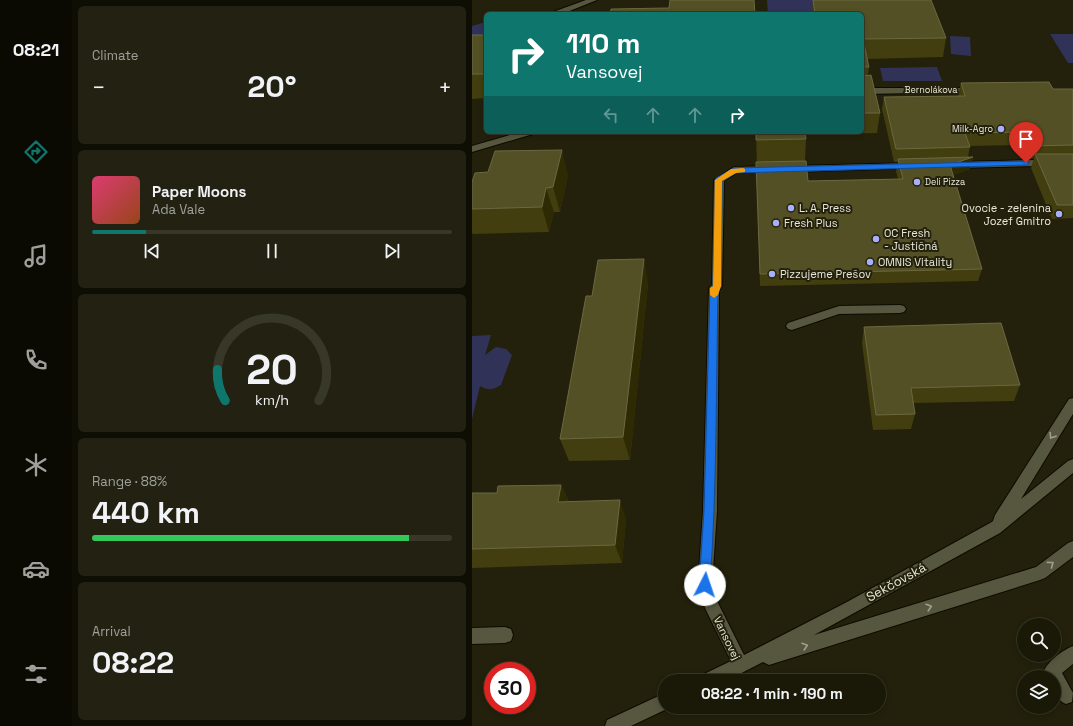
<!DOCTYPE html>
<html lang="en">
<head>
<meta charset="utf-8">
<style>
  body { margin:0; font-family:"Space Grotesk",sans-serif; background:#232212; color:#f1f3f6; height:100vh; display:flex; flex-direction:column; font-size:15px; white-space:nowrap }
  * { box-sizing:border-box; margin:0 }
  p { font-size:13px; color:#9fa09c }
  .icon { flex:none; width:22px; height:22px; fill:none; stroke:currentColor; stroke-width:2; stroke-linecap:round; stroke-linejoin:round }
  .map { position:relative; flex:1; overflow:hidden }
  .panel { display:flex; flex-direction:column; gap:6px; padding:6px; background:#0e0e04; width:400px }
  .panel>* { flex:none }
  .guide { position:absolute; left:12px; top:12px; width:380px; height:122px; border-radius:6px; box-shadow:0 2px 6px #0003,0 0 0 1px #383829; background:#0f766e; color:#fff; overflow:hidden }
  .tools { position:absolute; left:545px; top:618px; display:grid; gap:8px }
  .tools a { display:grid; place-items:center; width:44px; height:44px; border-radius:50%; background:#1a1908; box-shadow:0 2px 6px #0003,0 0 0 1px #383829; font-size:20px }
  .speed { position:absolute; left:12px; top:662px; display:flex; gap:8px; font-size:20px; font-weight:700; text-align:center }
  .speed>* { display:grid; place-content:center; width:52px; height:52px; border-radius:50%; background:#1a1908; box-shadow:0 2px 6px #0003,0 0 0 1px #383829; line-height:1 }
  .speed .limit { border:6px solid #d22; background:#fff; color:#111 }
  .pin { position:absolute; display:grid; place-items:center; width:34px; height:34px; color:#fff; margin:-41px -17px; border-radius:50% 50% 50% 0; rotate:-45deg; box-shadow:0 0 4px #0007 }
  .pin .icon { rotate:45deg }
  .me { position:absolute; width:44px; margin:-22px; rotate:4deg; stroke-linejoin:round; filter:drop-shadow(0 0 3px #0008) }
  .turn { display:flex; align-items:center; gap:14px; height:84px; padding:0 16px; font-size:18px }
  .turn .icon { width:52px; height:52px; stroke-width:2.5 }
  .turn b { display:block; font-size:28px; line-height:34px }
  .lanes { display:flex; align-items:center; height:38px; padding:0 16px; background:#0003; justify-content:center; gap:20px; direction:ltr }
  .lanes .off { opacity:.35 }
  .big { font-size:30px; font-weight:700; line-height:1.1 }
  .panel .widget { flex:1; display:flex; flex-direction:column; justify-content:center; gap:6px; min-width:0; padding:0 14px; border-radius:6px; background:#232212 }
  .panel .dial { align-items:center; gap:0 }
  .dial svg { height:104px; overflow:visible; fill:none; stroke:#383829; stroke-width:7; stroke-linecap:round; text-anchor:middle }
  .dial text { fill:#f1f3f6; stroke:none }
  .song { display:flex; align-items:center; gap:12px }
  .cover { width:48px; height:48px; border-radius:6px; background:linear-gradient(135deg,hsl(340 70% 55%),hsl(20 70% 35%)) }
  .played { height:4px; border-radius:2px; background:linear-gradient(90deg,#0f766e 15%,#383829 15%) }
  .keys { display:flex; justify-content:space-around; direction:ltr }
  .heat { display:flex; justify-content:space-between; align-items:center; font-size:22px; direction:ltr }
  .charge { height:6px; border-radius:3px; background:linear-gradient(90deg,#34c759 88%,#383829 0) }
  .trip { position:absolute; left:186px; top:674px; width:228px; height:40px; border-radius:20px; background:#1a1908; box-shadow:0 2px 6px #0003,0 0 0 1px #383829; font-weight:700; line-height:40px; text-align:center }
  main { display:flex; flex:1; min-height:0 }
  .menu { display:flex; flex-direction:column; width:72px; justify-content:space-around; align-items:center; background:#0a0a03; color:#9fa09c }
  .menu .icon { width:28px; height:28px }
  .menu .active { color:#0f766e }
  .menu b { font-size:18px; color:#f1f3f6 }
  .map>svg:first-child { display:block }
  .green { fill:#303357 }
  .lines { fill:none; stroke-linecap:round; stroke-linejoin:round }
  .minor-casing { stroke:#0d0b00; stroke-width:2 }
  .minor { fill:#57563e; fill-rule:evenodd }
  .wall { fill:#423e0f }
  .shaded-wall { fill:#2e2b04 }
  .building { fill:#545025; stroke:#6b6842 }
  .oneway { stroke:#a09f8c }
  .route { fill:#1a73e8; stroke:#114b97 }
  .slow { fill:#f59e0b }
  .poi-dot { fill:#a8b0fc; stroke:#23210b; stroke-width:1.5 }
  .labels { text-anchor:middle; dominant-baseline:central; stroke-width:4; stroke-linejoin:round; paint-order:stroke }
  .far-street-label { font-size:9px; fill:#e9e8db; stroke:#23210b }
  .far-poi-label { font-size:9px; fill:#e9e8db; stroke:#23210b; text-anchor:end }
  .poi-label { font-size:11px; fill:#e9e8db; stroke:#23210b; text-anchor:start }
  .street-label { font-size:11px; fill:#e9e8db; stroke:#23210b }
  .near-street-label { font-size:13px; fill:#e9e8db; stroke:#23210b }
</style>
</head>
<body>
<main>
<nav class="menu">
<b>08:21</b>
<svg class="icon active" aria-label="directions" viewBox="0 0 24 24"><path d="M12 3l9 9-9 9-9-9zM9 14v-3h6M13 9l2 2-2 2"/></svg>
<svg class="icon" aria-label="music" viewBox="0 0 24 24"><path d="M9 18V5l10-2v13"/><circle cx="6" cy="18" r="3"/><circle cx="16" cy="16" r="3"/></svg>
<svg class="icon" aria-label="phone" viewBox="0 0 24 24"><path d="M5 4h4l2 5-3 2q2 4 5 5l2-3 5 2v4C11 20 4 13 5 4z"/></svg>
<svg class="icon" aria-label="climate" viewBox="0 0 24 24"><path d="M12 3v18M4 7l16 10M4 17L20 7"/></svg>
<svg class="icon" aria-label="car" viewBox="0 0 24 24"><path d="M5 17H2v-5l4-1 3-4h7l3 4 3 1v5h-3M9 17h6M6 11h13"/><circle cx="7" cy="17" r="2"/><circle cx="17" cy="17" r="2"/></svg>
<svg class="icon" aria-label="filters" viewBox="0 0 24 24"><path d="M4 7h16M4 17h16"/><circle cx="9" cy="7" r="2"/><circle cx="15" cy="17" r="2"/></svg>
</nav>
<section class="panel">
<div class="widget"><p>Climate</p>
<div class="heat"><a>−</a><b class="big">20°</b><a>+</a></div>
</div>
<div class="widget">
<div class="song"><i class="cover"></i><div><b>Paper Moons</b><p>Ada Vale</p></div></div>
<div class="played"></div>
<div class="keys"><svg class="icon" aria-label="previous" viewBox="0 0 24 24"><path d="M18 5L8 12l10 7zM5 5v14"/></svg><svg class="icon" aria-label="pause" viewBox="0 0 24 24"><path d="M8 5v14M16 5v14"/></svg><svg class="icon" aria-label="next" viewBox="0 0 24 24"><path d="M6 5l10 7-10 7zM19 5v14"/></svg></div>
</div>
<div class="widget dial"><svg viewBox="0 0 100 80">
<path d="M14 69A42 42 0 1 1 86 69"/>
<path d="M14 69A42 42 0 0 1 8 45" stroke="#0f766e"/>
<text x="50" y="56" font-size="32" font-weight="700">20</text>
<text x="50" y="72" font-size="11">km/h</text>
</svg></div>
<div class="widget"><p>Range · 88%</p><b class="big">440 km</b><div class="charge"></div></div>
<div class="widget"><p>Arrival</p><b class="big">08:22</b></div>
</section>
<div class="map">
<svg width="601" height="726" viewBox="0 0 601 726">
  <rect width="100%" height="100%" fill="#23210b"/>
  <g class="green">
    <polygon points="295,0 360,0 361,12 296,14"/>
    <polygon points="14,22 14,45 0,48 0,26"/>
    <polygon points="578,34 601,34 601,63 596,63"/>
    <polygon points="478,36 498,37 499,56 479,54"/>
    <polygon points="465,67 470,81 411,81 408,68"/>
    <path d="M19,335L13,355L24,347L34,349L40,355L29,385C20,390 17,391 8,386L0,419V336Z"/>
  </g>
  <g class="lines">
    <defs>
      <g id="minor">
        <polygon points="114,0 125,0 90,14 82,14 81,12"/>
        <polygon points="390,88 503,88 507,90 503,92 390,94"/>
        <polygon points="48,132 62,132 61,134 0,152 0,146"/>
        <polygon points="601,159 601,165 483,168 478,165 483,162"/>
        <polygon points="441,163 446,166 444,168 320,172 315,169 320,166"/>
        <polygon points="301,166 306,169 304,171 264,173 252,181 250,286 247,291 245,511 240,585 245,601 272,655 375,602 518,523 521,521 523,515 597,399 601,398 601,414 549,499 596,461 601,459 601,473 528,533 342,635 564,567 596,543 601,541 601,557 573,578 568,580 297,665 291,662 254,681 228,681 230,675 259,661 233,608 226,585 231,511 237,288 240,285 242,180 262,167"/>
        <polygon points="428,305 432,306 434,309 432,312 428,313 367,314 320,330 316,329 314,326 316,323 367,306"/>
        <polygon points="33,627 39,629 41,635 39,641 33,643 0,644 0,628"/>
        <path d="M601,646V664L590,673L601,693L600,702L594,704C582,699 582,688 582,677H574L572,671C576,661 591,650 601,646Z"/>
        <polygon points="193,693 193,707 199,707 159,726 133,726 135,720"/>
      </g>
    </defs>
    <use href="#minor" class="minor-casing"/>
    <use href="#minor" class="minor"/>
  </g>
  <g class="wall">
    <polygon points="341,0 474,38 471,57 395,59 397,67 396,75 408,113 405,133 357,134 357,132 390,132 390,14 340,14"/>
    <polygon points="0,35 14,35 14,98 0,99"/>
    <polygon points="489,83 581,89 601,89 601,218 580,219 559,168 562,158 555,159 550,145 498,146 496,157 501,157 498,169 481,175 510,269 506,281 288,286 284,132 334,139 333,161 336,181 426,179 424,171 426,162 422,162 410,109 412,97 486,96"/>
    <polygon points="96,175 88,212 82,212 77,232 1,234 0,233 0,182"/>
    <polygon points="176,283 158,460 97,461 88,439 120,296"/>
    <polygon points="392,327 548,385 542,401 441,403 443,414 439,429 401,430 390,343"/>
    <polygon points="89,485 97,502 154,519 150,563 0,568 0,493 25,493"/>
  </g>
  <g class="shaded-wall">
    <polygon points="90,150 96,175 88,212 81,187"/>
    <polygon points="501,157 498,169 475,177 478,165"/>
    <polygon points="74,188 82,212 77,232 70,207"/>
    <polygon points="172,259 176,283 158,460 151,437"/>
    <polygon points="89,485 98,505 86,502"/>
    <polygon points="148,500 154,519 150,563 143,545"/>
  </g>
  <g class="building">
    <polygon points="198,0 282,0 283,14 138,14 139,9 197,8"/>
    <polygon points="341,0 459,0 474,38 391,39 397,67 391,67 391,74 392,76 399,75 408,113 390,113 390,14 343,14"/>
    <rect x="0" y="35" width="14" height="39"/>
    <polygon points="577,82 581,89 601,89 601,145 559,146 554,132 493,133 498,147 424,149 412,97 493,96 489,83"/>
    <polygon points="284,132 333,132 334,139 284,140"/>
    <polygon points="90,150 81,187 74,188 70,207 0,209 0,182 3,173 16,172 23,151"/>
    <polygon points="563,154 601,154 601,205 585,205"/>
    <polygon points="501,157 478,165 510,269 288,274 284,162 334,161 336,181 431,179 426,159"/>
    <polygon points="172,259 151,437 88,439 114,296 120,296 126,260"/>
    <polygon points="529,323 548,385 439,388 443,414 404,415 392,327"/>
    <polygon points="89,485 86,502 148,500 143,545 0,549 0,493 25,493 26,486"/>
  </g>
  <defs><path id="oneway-chevron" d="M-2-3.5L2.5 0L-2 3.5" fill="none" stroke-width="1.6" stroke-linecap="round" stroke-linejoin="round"/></defs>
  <g class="oneway">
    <use href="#oneway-chevron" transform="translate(580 436) rotate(122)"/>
    <use href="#oneway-chevron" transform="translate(579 564) rotate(-37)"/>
    <use href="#oneway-chevron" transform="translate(457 607) rotate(-17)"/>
    <use href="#oneway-chevron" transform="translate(333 646) rotate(-17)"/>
  </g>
  <path class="route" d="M554,161L557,163L556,165L264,173L250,181L249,286L246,291C244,389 245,487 238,585L237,589L233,591L229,589L227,585L232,511L238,288L241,286L244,178L262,168Z"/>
  <polygon class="slow" points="271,168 273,169 273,172 264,173 250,181 249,286 246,295 242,298 238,295 238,288 241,286 243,180 259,169"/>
  <g class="poi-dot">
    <circle cx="529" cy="129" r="4"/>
    <circle cx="445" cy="182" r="4"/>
    <circle cx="319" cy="208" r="4"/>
    <circle cx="587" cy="214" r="4"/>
    <circle cx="304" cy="223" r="4"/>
    <circle cx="404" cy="239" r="4"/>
    <circle cx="398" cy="262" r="4"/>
    <circle cx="300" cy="274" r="4"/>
  </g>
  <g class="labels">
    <g class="far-street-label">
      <text x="459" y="90">Bernolákova</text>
    </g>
    <g class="far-poi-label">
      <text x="521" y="129">Milk-Agro</text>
      <text x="453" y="182" text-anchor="start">Deli Pizza</text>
    </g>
    <g class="poi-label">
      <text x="327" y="208">L. A. Press</text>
      <text x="579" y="208" text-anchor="end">Ovocie - zelenina<tspan x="579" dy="13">Jozef Gmitro</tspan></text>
      <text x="312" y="223">Fresh Plus</text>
      <text x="412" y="233">OC Fresh<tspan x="412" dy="13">- Justičná</tspan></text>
      <text x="406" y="262">OMNIS Vitality</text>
      <text x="308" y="274">Pizzujeme Prešov</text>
    </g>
    <g class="street-label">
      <text transform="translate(255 638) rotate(64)">Vansovej</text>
    </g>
    <g class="near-street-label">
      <text transform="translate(424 582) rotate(-29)">Sekčovská</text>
    </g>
  </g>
</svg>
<div class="tools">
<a><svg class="icon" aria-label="search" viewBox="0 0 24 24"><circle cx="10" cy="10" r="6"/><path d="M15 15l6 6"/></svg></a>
<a><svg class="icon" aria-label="layers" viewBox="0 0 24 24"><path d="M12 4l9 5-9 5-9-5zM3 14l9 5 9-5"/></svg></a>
</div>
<div class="speed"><div class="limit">30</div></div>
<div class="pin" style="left:554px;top:163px;background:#d93025"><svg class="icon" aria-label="arrive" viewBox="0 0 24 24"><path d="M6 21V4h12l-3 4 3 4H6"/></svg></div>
<svg class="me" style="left:233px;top:585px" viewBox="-20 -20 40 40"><circle r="19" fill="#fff"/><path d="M0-13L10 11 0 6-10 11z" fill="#1a73e8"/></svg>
<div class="trip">08:22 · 1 min · 190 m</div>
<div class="guide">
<div class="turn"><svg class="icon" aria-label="right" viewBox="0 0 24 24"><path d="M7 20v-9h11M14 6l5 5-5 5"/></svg><div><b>110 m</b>Vansovej</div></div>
<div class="lanes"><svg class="icon off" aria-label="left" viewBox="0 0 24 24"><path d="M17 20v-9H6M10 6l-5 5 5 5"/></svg><svg class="icon off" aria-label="ahead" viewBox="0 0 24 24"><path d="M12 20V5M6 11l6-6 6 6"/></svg><svg class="icon off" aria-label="ahead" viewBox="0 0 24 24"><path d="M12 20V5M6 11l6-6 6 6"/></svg><svg class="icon" aria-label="right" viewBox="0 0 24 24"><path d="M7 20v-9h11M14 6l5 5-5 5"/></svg></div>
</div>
</div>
</main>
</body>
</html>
